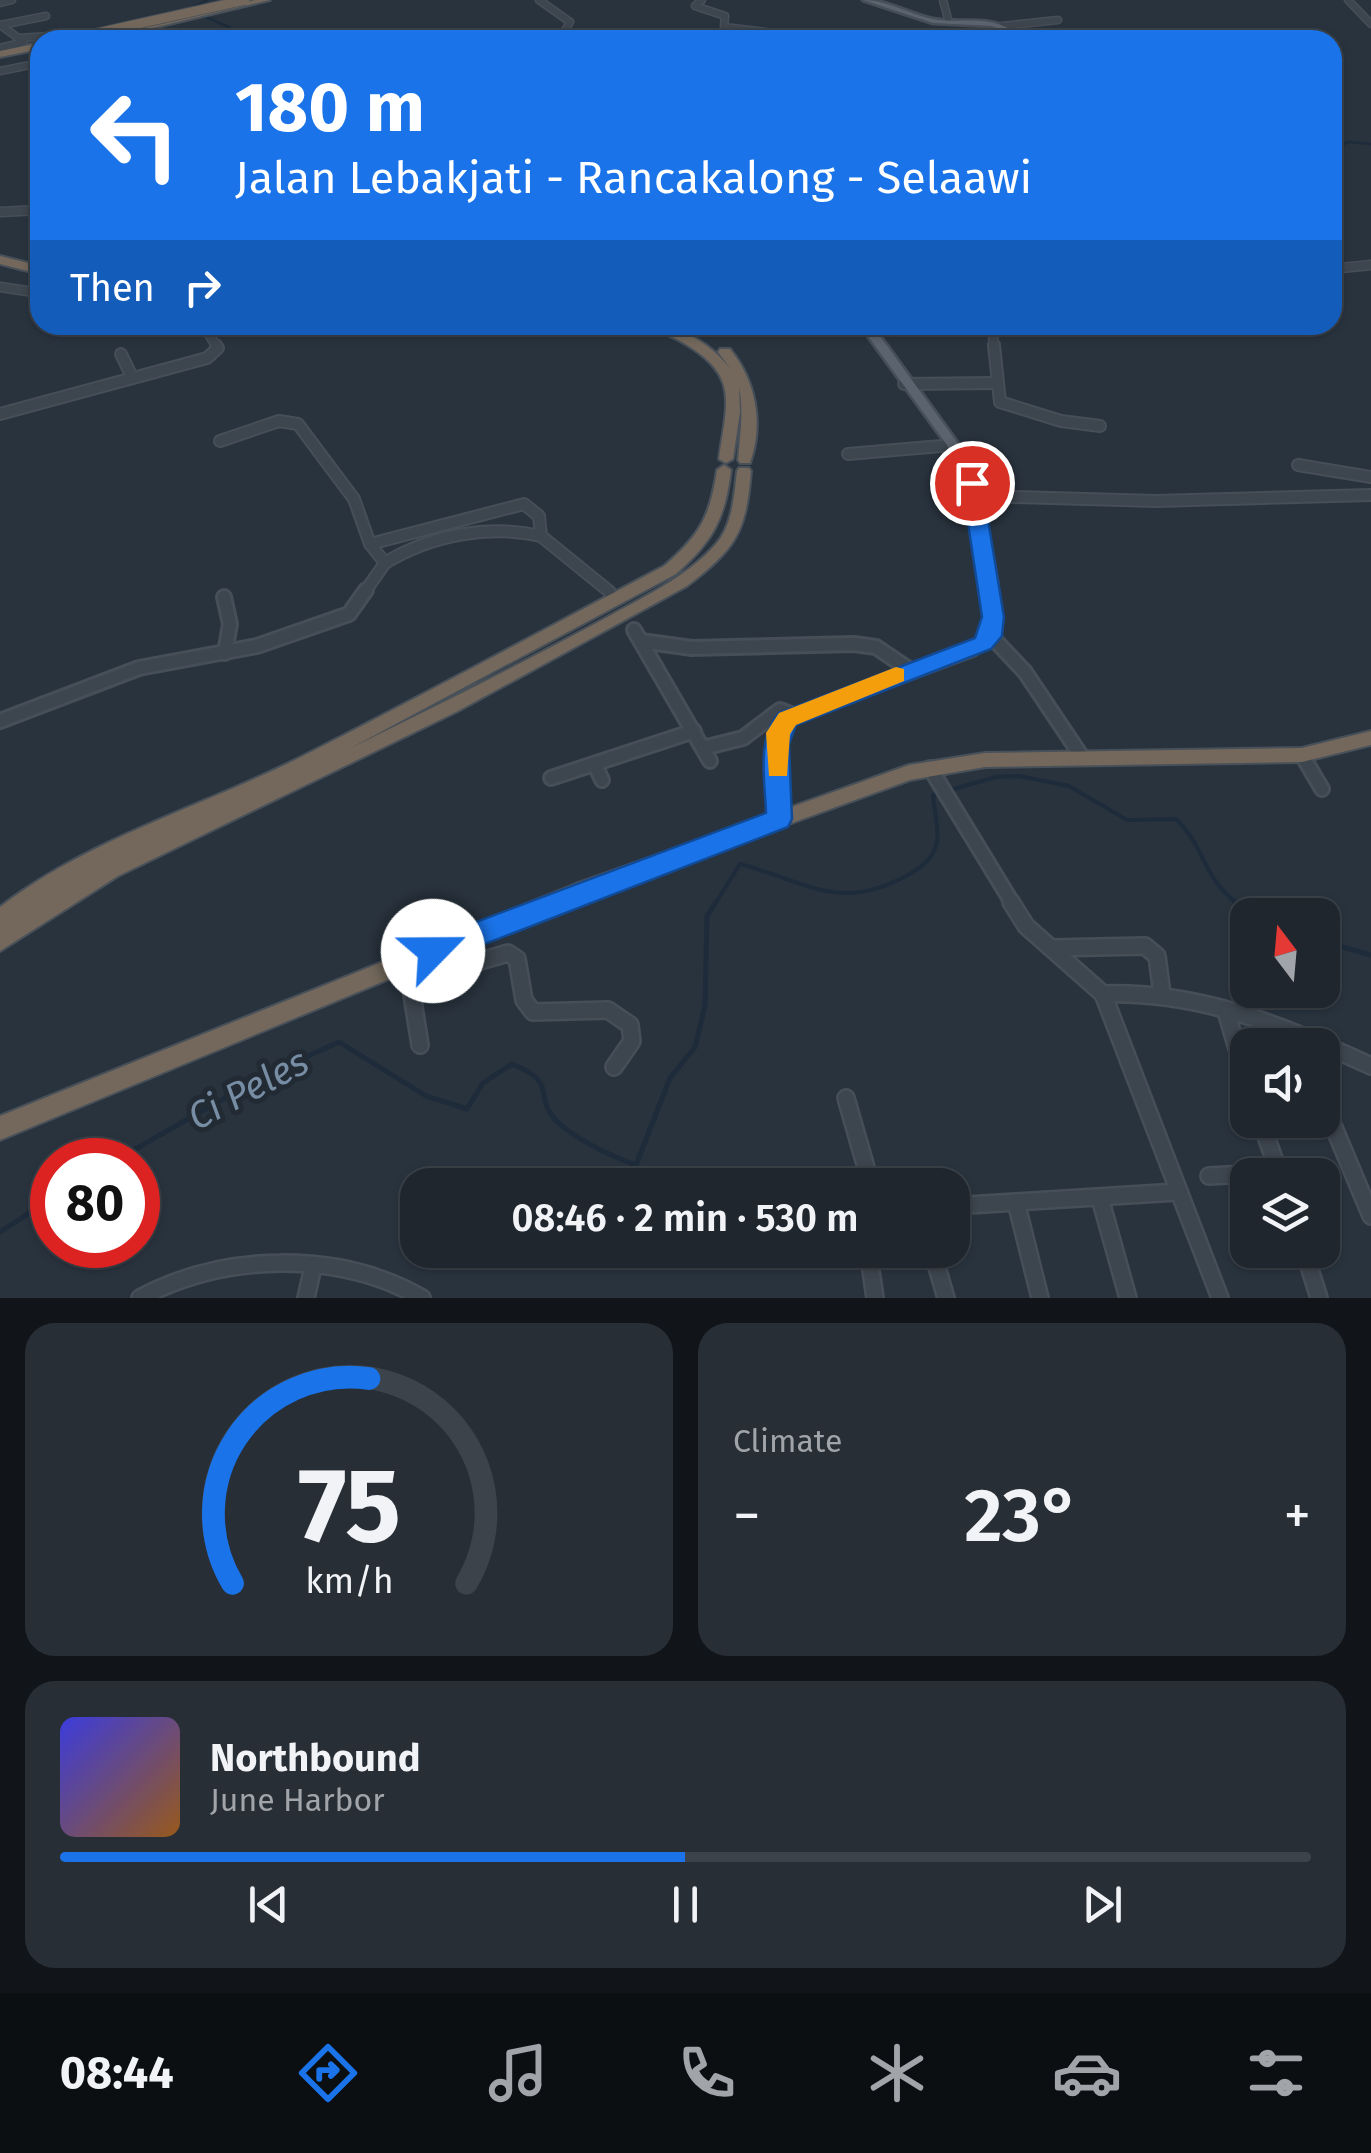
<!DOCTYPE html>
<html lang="en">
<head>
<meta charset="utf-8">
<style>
  body { margin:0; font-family:"Fira Sans",sans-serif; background:#272e36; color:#f1f3f6; height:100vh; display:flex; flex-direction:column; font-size:38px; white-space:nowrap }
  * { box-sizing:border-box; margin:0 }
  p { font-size:32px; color:#a1a5aa }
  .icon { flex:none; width:55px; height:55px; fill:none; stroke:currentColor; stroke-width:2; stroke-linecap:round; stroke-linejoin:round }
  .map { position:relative; height:1298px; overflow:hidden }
  .panel { display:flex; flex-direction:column; gap:25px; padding:25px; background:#111519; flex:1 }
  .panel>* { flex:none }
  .guide { position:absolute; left:30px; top:30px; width:1312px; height:305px; border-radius:30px; box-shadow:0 2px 8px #0004,0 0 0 2px #3c434a; background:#1a73e8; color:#fff; overflow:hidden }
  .needle { width:65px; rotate:344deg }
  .buttons { position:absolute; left:1230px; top:898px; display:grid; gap:20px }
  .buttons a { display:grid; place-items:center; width:110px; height:110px; border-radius:20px; background:#1f262e; box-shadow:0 2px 8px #0004,0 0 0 2px #3c434a; font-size:50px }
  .speed { position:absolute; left:30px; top:1138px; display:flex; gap:20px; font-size:50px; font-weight:700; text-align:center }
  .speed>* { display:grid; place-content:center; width:130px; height:130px; border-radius:50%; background:#1f262e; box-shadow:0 2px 8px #0004,0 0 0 2px #3c434a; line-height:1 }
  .speed .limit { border:15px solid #d22; background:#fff; color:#111 }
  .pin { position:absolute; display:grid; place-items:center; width:85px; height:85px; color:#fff; margin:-42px; border:5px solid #fff; border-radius:50%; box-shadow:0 2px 10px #0007 }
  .me { position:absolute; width:110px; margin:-55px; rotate:67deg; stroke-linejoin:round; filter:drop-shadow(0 0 8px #0008) }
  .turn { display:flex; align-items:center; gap:35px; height:210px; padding:0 40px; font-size:45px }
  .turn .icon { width:130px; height:130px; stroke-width:2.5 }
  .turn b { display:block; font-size:70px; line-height:85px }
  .then { display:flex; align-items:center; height:95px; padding:0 40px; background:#0003; gap:20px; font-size:38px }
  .big { font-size:75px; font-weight:600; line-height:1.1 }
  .panel .tile { flex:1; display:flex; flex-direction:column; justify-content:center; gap:15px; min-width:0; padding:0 35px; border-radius:30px; background:#272e36 }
  .panel .dial { align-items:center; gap:0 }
  .dial svg { height:260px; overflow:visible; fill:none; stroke:#3c434a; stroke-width:7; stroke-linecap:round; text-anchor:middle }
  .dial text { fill:#f1f3f6; stroke:none }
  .song { display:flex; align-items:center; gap:30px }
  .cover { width:120px; height:120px; border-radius:15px; background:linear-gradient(135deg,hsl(240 70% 55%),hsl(30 70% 35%)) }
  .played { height:10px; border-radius:5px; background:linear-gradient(90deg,#1a73e8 50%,#3c434a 50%) }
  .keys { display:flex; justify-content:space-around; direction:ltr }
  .heat { display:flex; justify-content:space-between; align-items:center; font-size:55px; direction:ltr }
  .panel .tiles { flex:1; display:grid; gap:25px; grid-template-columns:1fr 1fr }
  .tile:last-child { grid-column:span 2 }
  .trip { position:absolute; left:400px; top:1168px; width:570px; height:100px; border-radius:30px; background:#1f262e; box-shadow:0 2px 8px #0004,0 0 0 2px #3c434a; font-weight:600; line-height:100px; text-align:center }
  .dock { display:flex; height:160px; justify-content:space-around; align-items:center; background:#0c0f12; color:#a1a5aa }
  .dock .icon { width:70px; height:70px }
  .dock .on { color:#1a73e8 }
  .dock b { font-size:45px; color:#f1f3f6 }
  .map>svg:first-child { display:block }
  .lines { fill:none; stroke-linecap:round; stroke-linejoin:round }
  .stream-far2 { stroke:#1d2b3b; stroke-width:2.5 }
  .stream-far1 { stroke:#1d2b3b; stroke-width:4 }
  .stream { stroke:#1d2b3b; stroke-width:5 }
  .minor-far4-casing { stroke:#464e58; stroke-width:9 }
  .minor-far3-casing { stroke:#464e58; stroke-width:11 }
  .minor-far2-casing { stroke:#464e58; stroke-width:14 }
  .minor-far1-casing { stroke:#464e58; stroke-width:18 }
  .minor-casing { stroke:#464e58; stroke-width:20 }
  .major-casing { stroke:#464e58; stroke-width:5 }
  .highway-casing { stroke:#485059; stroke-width:4 }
  .minor-far4 { stroke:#3d454e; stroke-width:6 }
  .minor-far3 { stroke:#3d454e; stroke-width:8 }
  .minor-far2 { stroke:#3d454e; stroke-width:10 }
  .minor-far1 { stroke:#3d454e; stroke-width:12 }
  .minor { stroke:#3d454e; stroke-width:15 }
  .major { fill:#5b646e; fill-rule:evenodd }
  .highway { fill:#73685b; fill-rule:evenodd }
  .highway-bridge-casing { stroke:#485059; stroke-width:11; stroke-linecap:butt }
  .highway-bridge { stroke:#73685b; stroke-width:9 }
  .route { fill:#1a73e8; stroke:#114b97; stroke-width:2.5 }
  .slow { fill:#f59e0b }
  .labels { text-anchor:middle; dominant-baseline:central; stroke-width:10; stroke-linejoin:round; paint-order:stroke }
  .near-water-label { font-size:38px; font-style:italic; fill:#778da3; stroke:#222a34 }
</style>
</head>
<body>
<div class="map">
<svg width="1371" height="1298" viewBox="0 0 1371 1298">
  <rect width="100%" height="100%" fill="#29333e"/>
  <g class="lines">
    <g class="stream-far2">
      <polyline points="194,7 207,0"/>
      <polyline points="201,15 229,27 243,40"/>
      <polyline points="1332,149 1348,142 1371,144"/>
    </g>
    <path class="stream-far1" d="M715,904L740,864C808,882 839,913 908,875C922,867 935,857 937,841C939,826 934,810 933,795L996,777L1019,776L1069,786L1127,820L1176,819C1205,846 1201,876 1238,904"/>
    <g class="stream">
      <polyline points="1235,902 1257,915"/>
      <polyline points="1322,941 1371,955"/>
      <path d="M116,1160L262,1077L339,1042L426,1096L467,1109L483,1083L512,1064C558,1082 535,1096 553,1117C568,1136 613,1157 636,1165L670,1078L695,1047L705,1006L707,916L716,902"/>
      <polyline points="0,1232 52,1198"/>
    </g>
    <defs>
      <g id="minor-far4">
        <polyline points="539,0 570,22 559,40"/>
        <polyline points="702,0 695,6 725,16 724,27 773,33 779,40"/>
        <polyline points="943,0 948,19"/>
        <polyline points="1348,0 1371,24"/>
        <polyline points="0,3 12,0"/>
        <polyline points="0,25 24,42 0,48"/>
        <polyline points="1,25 46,16"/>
        <polyline points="1002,26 1058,20"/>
        <polyline points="20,38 79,34 90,40"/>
        <polyline points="0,71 40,63"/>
      </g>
      <g id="minor-far3">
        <polyline points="0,212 40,210"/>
        <polyline points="1332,269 1371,265"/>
        <polyline points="0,287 40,293"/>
        <polyline points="203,325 217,347"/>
        <polyline points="992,325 994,347"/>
      </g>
      <g id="minor-far2">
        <polyline points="994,345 1000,402 1061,421 1100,426"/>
        <polyline points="121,354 132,377"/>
        <polyline points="904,384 995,383"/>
        <polyline points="0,414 207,358 218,348 216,345"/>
        <polyline points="220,441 279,421 298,424 354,499 370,544"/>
        <polyline points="848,454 953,445"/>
        <polyline points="1298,465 1371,477"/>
        <polyline points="976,496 1156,501 1371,495"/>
        <path d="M385,563C431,535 489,524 541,536"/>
        <polyline points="364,593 385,563 370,544 524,504 539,516 541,536 610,592"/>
      </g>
      <g id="minor-far1">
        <polyline points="224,597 230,624 225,653"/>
        <polyline points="634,630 710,761"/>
        <polyline points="991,636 1025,672 1082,757"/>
        <polyline points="641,641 692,648 854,644 876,647 910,670"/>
        <polyline points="0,721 139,668 257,646 349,614 366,590"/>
        <polyline points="703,748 743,738 780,710 793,715"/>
        <polyline points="1302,755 1322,789"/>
        <polyline points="595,765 602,780"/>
        <polyline points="930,768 1013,904"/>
        <polyline points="551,778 694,731"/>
      </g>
      <g id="minor">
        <polyline points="1011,902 1026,926 1103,994 1220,1298"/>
        <polyline points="1051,948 1145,946 1157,956 1162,994"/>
        <polyline points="407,963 420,1045"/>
        <polyline points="412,981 508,953 517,959 524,1000 533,1012 608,1010 630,1025 632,1041 614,1067"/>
        <path d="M1103,994C1200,991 1285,1026 1371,1066"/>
        <polyline points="1226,1011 1248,1086"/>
        <polyline points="846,1098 871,1185"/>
        <polyline points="1322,1099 1371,1216"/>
        <polyline points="1260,1120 1280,1175"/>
        <polyline points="1209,1176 1279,1172"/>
        <polyline points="1100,1198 1128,1298"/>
        <polyline points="1016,1202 1040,1298"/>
        <polyline points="952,1206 1177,1192"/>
        <polyline points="868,1250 875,1298"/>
        <polyline points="932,1250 946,1298"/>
        <polyline points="1304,1250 1319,1298"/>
        <path d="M140,1298C224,1253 338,1250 422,1298"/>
        <polyline points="306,1298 313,1267"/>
      </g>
      <g id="major">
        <path d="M863,0C887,0 909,14 933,19C962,24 983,15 1010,29L990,40H980L1000,29L991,26L933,23Z"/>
        <polygon points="860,325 872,325 959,445 978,483 997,581 998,636 975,655 793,723 786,734 788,819 785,824 779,826 773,824 770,819 770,733 781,715 965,647 984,634 983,581 966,483 947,445"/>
      </g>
      <g id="highway">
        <polygon points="255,0 270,0 102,40 87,40"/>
        <polygon points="40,43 40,49 0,57 0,51"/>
        <polygon points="0,256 40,266 40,274 0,264"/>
        <path d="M647,325C681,325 712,344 733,372L718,352L720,349H730C756,381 764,424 750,463H740L738,460C740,435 744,411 739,387L740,412L733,459L726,463L719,459C727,402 740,375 682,342C671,335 657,332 647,325Z"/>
        <path d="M724,465L731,470C725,519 713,541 676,574L349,749C434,707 519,665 602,620C641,598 686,578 716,544C733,524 734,496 737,471L739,468H749L751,471C746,533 736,548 687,586L456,712L118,876L0,951V907C88,839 201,807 299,758C422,696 543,630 664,566C700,535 710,517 717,470Z"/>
        <polygon points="1371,731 1371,745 1302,762 985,767 910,780 590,896 0,1140 0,1116 576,884 909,765 985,753 1302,748"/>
      </g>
    </defs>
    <use href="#minor-far4" class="minor-far4-casing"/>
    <use href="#minor-far3" class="minor-far3-casing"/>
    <use href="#minor-far2" class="minor-far2-casing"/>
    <use href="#minor-far1" class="minor-far1-casing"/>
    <use href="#minor" class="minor-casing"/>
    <use href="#major" class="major-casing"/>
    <use href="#highway" class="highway-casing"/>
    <use href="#minor-far4" class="minor-far4"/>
    <use href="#minor-far3" class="minor-far3"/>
    <use href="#minor-far2" class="minor-far2"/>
    <use href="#minor-far1" class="minor-far1"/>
    <use href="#minor" class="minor"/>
    <use href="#major" class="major"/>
    <use href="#highway" class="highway"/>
    <defs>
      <polyline id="highway-bridge" points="66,40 245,0"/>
    </defs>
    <use href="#highway-bridge" class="highway-bridge-casing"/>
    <use href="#highway-bridge" class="highway-bridge"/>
  </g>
  <path class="route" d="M972,477L982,483L1004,617L1002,636L991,649L796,725L789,744L792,819L788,827L433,964L423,960L419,951L423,942L766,813C765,781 756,738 779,713L975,638L982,617L962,483Z"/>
  <polygon class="slow" points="896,667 904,669 904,681 796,725 790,734 787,776 769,776 766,733 779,713"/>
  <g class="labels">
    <g class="near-water-label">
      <text transform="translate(248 1089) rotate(-28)">Ci Peles</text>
    </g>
  </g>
</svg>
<div class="buttons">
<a><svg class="needle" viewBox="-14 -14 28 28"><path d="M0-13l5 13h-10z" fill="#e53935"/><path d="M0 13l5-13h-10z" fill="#a1a5aa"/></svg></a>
<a><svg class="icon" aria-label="sound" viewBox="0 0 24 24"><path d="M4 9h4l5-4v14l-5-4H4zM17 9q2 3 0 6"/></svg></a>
<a><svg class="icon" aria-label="layers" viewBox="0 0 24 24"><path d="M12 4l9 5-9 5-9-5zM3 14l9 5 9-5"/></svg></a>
</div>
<div class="speed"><div class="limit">80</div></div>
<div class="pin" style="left:972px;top:483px;background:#d93025"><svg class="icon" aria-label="arrive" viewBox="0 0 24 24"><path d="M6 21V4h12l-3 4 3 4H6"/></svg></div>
<svg class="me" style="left:433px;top:951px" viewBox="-20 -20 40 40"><circle r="19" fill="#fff"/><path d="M0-13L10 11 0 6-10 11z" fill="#1a73e8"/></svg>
<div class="trip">08:46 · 2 min · 530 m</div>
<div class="guide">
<div class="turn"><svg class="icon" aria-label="left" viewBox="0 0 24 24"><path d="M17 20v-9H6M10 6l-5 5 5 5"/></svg><div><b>180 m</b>Jalan Lebakjati - Rancakalong - Selaawi</div></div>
<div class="then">Then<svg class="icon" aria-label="right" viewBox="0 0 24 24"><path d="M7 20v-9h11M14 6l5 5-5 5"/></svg></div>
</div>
</div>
<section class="panel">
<div class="tiles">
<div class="tile dial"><svg viewBox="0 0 100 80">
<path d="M14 69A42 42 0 1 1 86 69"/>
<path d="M14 69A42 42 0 0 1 56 6" stroke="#1a73e8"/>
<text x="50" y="56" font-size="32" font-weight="700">75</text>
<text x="50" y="72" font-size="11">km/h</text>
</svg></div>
<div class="tile"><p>Climate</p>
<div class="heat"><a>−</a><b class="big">23°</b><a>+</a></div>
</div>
<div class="tile">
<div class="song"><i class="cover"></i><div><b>Northbound</b><p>June Harbor</p></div></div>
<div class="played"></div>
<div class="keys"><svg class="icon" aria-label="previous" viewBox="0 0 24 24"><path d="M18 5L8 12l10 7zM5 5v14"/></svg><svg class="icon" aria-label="pause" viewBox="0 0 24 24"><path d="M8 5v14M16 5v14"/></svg><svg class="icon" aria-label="next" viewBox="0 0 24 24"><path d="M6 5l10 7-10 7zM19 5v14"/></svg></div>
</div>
</div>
</section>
<nav class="dock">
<b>08:44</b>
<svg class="icon on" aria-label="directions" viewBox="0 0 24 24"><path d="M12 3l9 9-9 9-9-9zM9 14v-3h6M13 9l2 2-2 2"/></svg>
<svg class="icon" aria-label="music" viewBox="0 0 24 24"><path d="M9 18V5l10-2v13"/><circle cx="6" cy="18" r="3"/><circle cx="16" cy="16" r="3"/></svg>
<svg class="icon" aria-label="phone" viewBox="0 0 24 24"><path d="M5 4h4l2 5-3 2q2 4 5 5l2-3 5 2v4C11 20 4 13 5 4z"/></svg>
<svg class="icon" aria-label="climate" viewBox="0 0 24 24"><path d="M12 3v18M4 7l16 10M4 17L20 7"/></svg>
<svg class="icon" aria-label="car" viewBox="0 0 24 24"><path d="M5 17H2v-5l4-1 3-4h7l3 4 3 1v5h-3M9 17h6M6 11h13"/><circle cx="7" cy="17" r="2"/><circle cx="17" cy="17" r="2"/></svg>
<svg class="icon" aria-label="filters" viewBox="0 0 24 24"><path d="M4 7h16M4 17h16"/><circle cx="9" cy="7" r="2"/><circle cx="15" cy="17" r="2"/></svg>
</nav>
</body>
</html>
